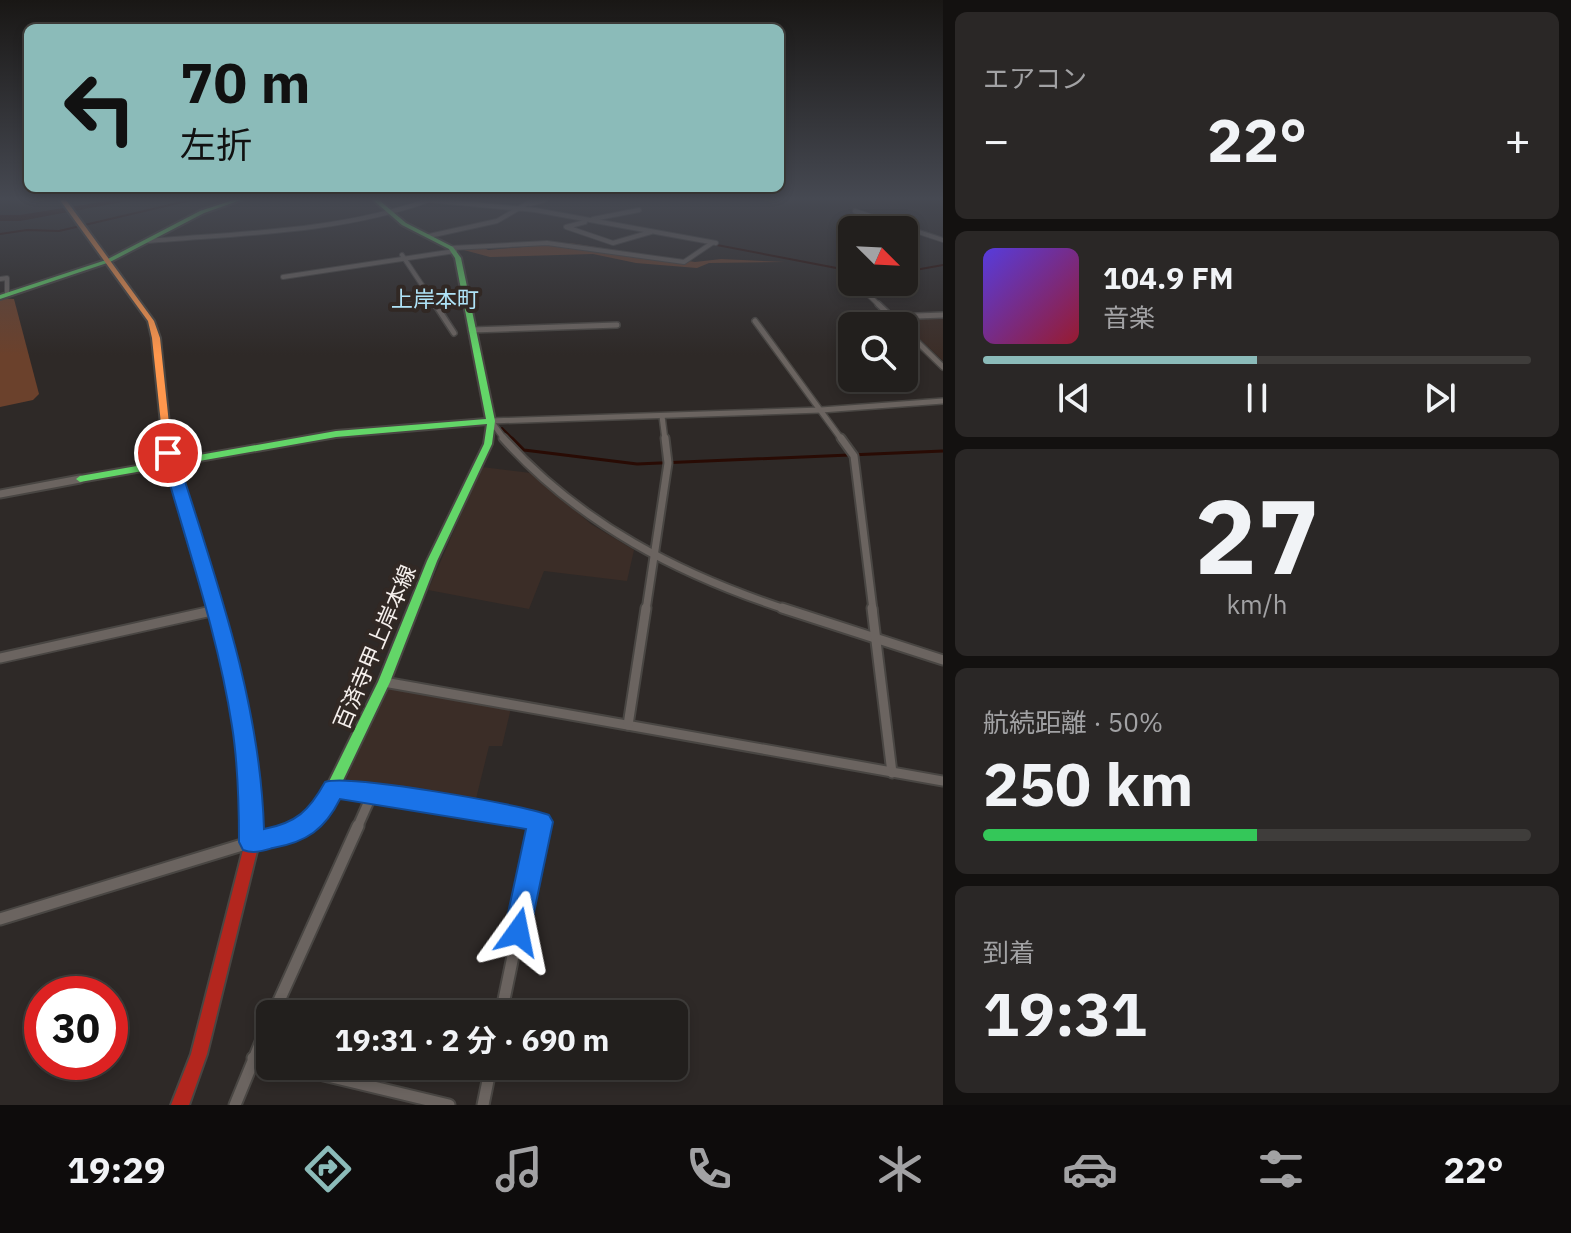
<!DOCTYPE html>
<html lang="ja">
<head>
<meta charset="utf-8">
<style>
  body { margin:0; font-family:"IBM Plex Sans","Noto Sans JP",sans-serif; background:#2a2726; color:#f1f3f6; height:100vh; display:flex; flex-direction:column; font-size:30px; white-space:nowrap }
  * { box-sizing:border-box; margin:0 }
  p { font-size:26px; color:#a2a2a4 }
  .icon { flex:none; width:44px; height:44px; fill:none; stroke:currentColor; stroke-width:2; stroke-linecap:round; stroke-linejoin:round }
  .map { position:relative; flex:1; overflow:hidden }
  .panel { display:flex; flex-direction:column; gap:12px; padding:12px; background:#131110; width:628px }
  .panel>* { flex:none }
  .guide { position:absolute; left:24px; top:24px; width:760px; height:168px; border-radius:12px; box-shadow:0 4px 12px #0003,0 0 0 2px #3f3d3b; background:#8bbbb9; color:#111; overflow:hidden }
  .needle { width:52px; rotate:114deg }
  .fabs { position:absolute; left:838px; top:216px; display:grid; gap:16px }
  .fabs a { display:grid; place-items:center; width:80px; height:80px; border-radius:12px; background:#221f1d; box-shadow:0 4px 12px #0003,0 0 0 2px #3f3d3b; font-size:40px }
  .speed { position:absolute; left:24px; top:976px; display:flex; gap:16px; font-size:40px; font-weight:700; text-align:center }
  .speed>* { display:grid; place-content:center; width:104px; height:104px; border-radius:50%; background:#221f1d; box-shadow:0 4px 12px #0003,0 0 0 2px #3f3d3b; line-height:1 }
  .speed .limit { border:12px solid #d22; background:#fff; color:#111 }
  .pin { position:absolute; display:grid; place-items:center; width:68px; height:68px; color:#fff; margin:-34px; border:4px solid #fff; border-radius:50%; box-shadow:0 2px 8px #0007 }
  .me { position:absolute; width:88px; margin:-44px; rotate:12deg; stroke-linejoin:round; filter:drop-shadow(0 0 6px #0008) }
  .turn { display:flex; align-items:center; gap:28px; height:168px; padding:0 24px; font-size:36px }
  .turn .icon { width:104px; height:104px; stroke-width:2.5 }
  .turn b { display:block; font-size:56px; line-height:68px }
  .big { font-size:60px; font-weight:700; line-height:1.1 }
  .panel .widget { flex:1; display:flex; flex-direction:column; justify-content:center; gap:12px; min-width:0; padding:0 28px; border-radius:12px; background:#2a2726 }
  .panel .dial { align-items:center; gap:0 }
  .dial b { font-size:104px; line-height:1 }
  .song { display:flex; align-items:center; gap:24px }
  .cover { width:96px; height:96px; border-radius:12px; background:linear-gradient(135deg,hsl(250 70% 55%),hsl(350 70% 35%)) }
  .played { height:8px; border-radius:4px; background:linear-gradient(90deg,#8bbbb9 50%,#3f3d3b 50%) }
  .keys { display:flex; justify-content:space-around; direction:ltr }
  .heat { display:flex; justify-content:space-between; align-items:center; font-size:44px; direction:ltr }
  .charge { height:12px; border-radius:6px; background:linear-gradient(90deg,#34c759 50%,#3f3d3b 0) }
  .trip { position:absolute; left:256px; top:1000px; width:432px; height:80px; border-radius:12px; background:#221f1d; box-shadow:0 4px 12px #0003,0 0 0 2px #3f3d3b; font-weight:700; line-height:80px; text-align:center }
  .tabs { display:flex; height:128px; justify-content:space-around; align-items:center; background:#0e0c0c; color:#a2a2a4 }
  .tabs .icon { width:56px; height:56px }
  .tabs .on { color:#8bbbb9 }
  .tabs b { font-size:36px; color:#f1f3f6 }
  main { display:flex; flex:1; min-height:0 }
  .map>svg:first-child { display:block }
  .built { fill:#3b2d27 }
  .forest { fill:#6b412c }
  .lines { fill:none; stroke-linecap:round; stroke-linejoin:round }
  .stream-far1 { stroke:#290b04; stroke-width:2 }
  .stream { stroke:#290b04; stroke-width:3 }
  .river { fill:#290b04; fill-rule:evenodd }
  .street-far4-casing { stroke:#494643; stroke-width:6 }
  .street-far3-casing { stroke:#494643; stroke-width:8 }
  .street-far2-casing { stroke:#494643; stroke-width:11 }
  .street-far1-casing { stroke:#494643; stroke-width:13 }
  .street-casing { stroke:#494643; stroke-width:15 }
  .fast-casing { stroke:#494643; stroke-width:4 }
  .slow-casing { stroke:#494643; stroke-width:4 }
  .jam-casing { stroke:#494643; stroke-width:4 }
  .street-far4 { stroke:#6b6460; stroke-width:4 }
  .street-far3 { stroke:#6b6460; stroke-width:5 }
  .street-far2 { stroke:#6b6460; stroke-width:7 }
  .street-far1 { stroke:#6b6460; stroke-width:9 }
  .street { stroke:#6b6460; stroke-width:11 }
  .fast { fill:#63d668; fill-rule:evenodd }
  .slow { fill:#ff974d; fill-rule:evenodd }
  .jam { fill:#b3261e; fill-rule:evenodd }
  .route { fill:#1a73e8; stroke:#114b97; stroke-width:2 }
  .labels { text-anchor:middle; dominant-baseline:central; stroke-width:8; stroke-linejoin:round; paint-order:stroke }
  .far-quarter-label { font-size:22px; fill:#afe3f7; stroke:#312824 }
  .street-label { font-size:22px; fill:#f5efec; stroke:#312824 }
</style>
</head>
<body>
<main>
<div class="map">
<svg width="943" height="1105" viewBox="0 0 943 1105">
  <rect width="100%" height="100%" fill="#2e2927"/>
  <g class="built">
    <polygon points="943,317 943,361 898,318"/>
    <polygon points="482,467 531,473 591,524 634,550 627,581 544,571 529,609 428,590"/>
    <polygon points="388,687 511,708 502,746 489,746 475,803 345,782"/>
  </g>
  <g class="forest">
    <polygon points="570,243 695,262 721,259 785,262 709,263 697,268 636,263 593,254 490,257 460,249 481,246 488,250"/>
    <polygon points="0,298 14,299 39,394 33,400 0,407"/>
  </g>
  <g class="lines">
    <g class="stream-far1">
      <polyline points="428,201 464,205"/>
      <polyline points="0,234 27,230 59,231 191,200"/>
      <polyline points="696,241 852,271"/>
      <polyline points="904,272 943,265"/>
      <polyline points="502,428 514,440"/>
    </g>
    <polyline class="stream" points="512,438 524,450 637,464 943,451"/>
    <polygon class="river" points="114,200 133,200 20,221 0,221 0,215 20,215"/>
    <defs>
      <g id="street-far4">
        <polyline points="428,200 535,210 716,243"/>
        <polyline points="530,204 545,200"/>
        <polyline points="855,211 943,240"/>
        <polyline points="593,219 639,210"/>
        <polyline points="585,222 566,227 613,243 651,232"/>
        <polyline points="429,236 497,221 533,200"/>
        <path d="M149,241C244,233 339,232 429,200"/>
        <polyline points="451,248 547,243 684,262 712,243"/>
        <polyline points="402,255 436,306"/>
        <polyline points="283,277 455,251"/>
        <polyline points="0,279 7,278 7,294"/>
        <polyline points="855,282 880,306"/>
      </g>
      <g id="street-far3">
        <polyline points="435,304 454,333"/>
        <polyline points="878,304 901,326"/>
        <polyline points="891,317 943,315"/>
        <polyline points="755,321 842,440"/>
        <polyline points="904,329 943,367"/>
        <polyline points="471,330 617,325"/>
        <polyline points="662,416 665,440"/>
        <polyline points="491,421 505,440"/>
        <polyline points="491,421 821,410 943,401"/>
      </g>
      <g id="street-far2">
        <path d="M503,438C580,524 680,575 788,610"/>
        <polyline points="841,438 854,456 873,610"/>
        <polyline points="0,494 80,479"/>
        <polyline points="646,610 668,463 665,438"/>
      </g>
      <g id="street-far1">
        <polyline points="782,608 943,660"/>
        <polyline points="872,608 892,773"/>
        <polyline points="0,658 216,610"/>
        <polyline points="384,682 943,781"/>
        <polyline points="628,725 646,608"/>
        <polyline points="333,788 373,792 541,822 540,828"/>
        <polyline points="357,828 373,792"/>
      </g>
      <g id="street">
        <polyline points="0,919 252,842"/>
        <polyline points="273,1014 358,826"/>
        <polyline points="501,1014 540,826"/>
        <polyline points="253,1058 270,1062"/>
        <polyline points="286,1066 449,1105"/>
        <polyline points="235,1105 270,1020"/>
        <polyline points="483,1105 491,1066"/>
      </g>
      <g id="fast">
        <polygon points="233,200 241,200 204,213 110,262 0,299 0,295 106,260 200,211"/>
        <path d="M373,200H379L406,223L453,247L461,258L495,421L492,444L437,561L390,682L326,816C318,822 310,831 300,828L298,824L300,820L316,808L378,682L427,561L484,444L487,424L336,437L80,482L76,479L80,476L336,431L486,419L455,258L449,249L402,225Z"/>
      </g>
      <polygon id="slow" points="60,200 66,200 154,321 160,338 173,462 227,632 225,635 217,635 215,632 165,462 152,338 148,321"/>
      <path id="jam" d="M221,628L225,629L227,632L250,725L258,835C267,833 277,832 286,830C297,826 297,818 310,820L312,824C299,843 279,843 258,847L207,1054L189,1105H171L191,1054L245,842L238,725L215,632L217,629Z"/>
    </defs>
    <use href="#street-far4" class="street-far4-casing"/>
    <use href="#street-far3" class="street-far3-casing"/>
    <use href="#street-far2" class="street-far2-casing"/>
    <use href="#street-far1" class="street-far1-casing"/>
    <use href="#street" class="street-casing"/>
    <use href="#fast" class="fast-casing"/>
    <use href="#slow" class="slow-casing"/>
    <use href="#jam" class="jam-casing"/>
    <use href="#street-far4" class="street-far4"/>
    <use href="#street-far3" class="street-far3"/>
    <use href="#street-far2" class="street-far2"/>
    <use href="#street-far1" class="street-far1"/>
    <use href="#street" class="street"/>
    <use href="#fast" class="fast"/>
    <use href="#slow" class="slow"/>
    <use href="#jam" class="jam"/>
  </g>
  <linearGradient id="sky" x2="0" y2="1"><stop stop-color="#191715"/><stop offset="0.56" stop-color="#464952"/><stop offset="1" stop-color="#464952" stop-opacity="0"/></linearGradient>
  <rect width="943" height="355" fill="url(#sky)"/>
  <path class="route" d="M168,449L176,453C215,577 260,699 264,829C296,823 309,811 325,782C348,774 520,804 549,815L553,822L528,941L518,944L508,941L504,932L526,829L340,799C325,829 307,842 273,848C262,851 254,854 243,850L239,842C239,803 238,764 232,726C218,634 186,543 161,453Z"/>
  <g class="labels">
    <g class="far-quarter-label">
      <text x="435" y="298">上岸本町</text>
    </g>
    <g class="street-label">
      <text transform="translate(374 647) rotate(-67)">百済寺甲上岸本線</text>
    </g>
  </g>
</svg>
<div class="fabs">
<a><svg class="needle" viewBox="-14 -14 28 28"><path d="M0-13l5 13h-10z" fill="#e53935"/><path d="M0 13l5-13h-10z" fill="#a2a2a4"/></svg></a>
<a><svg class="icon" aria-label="search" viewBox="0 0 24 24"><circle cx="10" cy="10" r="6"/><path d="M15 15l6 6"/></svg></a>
</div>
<div class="speed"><div class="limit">30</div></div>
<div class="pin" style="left:168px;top:453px;background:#d93025"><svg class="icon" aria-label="arrive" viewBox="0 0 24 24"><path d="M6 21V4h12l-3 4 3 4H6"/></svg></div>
<svg class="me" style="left:518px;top:932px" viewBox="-20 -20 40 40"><path d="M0-17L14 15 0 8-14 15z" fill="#1a73e8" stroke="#fff" stroke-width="4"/></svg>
<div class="trip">19:31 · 2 分 · 690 m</div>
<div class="guide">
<div class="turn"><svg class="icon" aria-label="left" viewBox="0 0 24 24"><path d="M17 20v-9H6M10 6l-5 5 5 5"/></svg><div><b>70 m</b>左折</div></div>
</div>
</div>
<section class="panel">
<div class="widget"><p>エアコン</p>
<div class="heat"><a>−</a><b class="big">22°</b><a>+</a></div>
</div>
<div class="widget">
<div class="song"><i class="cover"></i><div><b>104.9 FM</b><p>音楽</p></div></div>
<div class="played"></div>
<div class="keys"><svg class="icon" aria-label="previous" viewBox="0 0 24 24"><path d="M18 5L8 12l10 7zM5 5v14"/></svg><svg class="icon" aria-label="pause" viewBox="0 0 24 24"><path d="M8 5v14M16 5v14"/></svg><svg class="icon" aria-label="next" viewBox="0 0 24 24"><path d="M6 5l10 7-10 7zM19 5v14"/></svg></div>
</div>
<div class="widget dial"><b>27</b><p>km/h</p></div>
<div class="widget"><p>航続距離 · 50%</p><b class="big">250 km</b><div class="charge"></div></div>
<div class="widget"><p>到着</p><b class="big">19:31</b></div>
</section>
</main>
<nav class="tabs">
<b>19:29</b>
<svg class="icon on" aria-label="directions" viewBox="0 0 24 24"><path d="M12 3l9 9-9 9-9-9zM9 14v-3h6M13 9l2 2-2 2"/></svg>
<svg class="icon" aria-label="music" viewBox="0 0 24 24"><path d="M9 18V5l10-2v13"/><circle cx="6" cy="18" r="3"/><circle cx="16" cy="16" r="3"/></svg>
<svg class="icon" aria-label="phone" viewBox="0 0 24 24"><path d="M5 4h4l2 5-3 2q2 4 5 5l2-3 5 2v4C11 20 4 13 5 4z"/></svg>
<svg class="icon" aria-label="climate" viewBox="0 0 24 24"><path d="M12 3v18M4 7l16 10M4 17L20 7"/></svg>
<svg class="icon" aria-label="car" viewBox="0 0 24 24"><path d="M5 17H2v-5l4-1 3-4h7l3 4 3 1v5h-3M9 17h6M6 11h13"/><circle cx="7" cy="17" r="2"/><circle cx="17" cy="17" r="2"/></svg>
<svg class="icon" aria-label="filters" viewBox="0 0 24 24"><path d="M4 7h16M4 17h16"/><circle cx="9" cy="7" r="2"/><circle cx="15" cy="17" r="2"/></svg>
<b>22°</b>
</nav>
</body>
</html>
